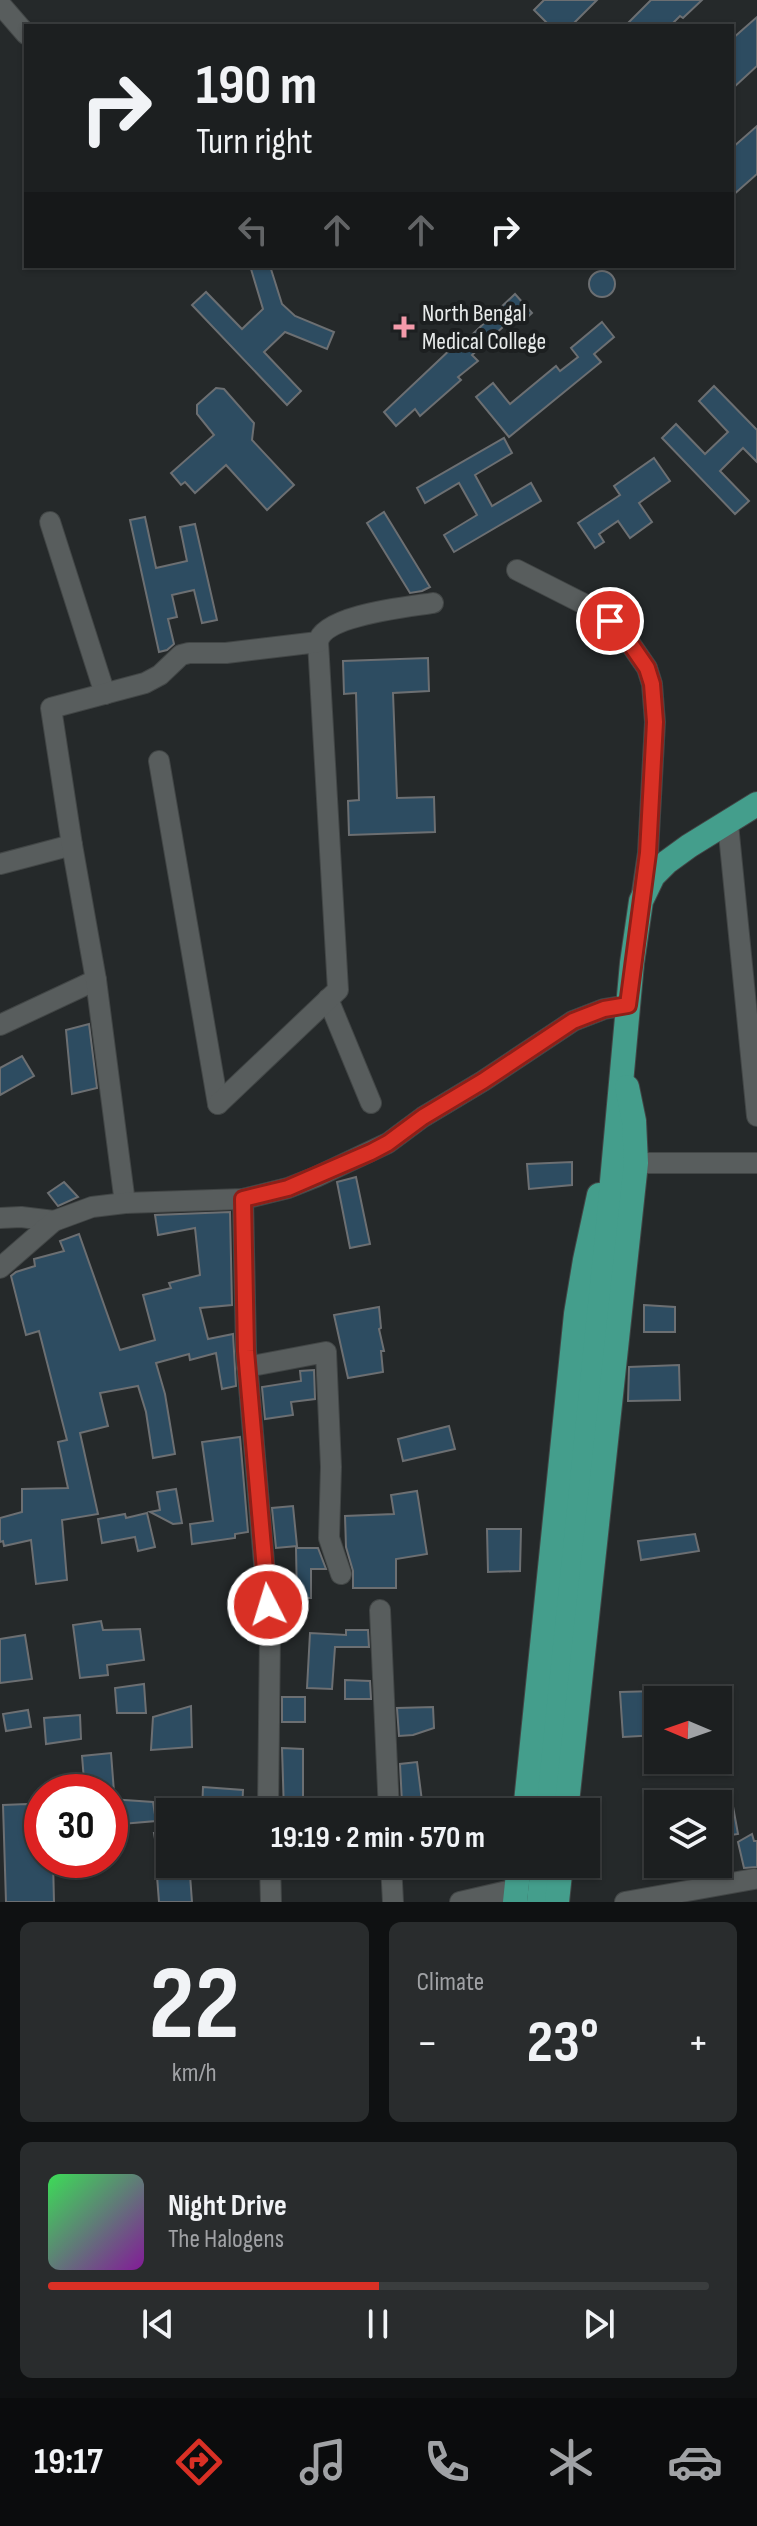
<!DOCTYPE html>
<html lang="en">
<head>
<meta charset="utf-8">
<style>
  body { margin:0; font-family:"Sofia Sans Condensed",sans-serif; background:#292c2d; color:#f1f3f6; height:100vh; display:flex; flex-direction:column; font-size:30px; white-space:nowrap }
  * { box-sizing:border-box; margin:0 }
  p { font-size:26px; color:#a0a2a5 }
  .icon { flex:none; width:44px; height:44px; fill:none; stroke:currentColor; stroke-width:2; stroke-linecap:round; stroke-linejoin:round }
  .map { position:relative; height:1902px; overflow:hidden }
  .drawer { display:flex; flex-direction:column; gap:20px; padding:20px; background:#0f1112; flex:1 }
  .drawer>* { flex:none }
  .banner { position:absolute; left:24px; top:24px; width:710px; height:244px; border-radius:0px; box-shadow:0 2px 6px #0004,0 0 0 2px #3a3d3e; background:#1c1f20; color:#f1f3f6; overflow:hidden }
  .needle { width:52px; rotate:272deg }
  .tools { position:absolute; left:644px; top:1686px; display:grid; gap:16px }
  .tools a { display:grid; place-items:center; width:88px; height:88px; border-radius:0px; background:#1c1f20; box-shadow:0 2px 6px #0004,0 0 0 2px #3a3d3e; font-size:40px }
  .speed { position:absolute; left:24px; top:1774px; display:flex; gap:16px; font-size:40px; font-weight:700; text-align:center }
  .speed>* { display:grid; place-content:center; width:104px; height:104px; border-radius:50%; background:#1c1f20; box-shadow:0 2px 6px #0004,0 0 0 2px #3a3d3e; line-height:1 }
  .speed .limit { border:12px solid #d22; background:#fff; color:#111 }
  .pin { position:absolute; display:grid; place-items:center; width:68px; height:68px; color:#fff; margin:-34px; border:4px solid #fff; border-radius:50%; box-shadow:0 2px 8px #0007 }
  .me { position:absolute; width:88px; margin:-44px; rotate:355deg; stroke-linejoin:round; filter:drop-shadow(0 0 6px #0008) }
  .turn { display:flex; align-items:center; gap:28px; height:168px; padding:0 40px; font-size:36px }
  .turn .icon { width:104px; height:104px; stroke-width:2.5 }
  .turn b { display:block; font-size:56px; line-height:68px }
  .lanes { display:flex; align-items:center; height:76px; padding:0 40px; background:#0003; justify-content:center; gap:40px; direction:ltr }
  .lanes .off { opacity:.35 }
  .big { font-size:60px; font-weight:700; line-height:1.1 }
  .drawer .tile { flex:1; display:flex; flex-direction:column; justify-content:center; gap:12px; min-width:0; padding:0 28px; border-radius:12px; background:#292c2d }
  .drawer .dial { align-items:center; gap:0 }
  .dial b { font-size:104px; line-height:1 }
  .song { display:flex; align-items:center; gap:24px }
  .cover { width:96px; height:96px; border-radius:12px; background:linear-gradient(135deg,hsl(130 70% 55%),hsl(290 70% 35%)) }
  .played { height:8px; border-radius:4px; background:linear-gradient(90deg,#d93025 50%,#3a3d3e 50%) }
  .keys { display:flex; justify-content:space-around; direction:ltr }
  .heat { display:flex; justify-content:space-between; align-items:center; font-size:44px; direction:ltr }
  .drawer .tiles { flex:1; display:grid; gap:20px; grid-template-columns:1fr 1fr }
  .tile:last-child { grid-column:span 2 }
  .trip { position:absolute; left:156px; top:1798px; width:444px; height:80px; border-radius:0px; background:#1c1f20; box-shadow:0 2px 6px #0004,0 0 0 2px #3a3d3e; font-weight:700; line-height:80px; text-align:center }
  .dock { display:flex; height:128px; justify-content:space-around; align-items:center; background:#0b0c0d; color:#a0a2a5 }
  .dock .icon { width:56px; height:56px }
  .dock .active { color:#d93025 }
  .dock b { font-size:36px; color:#f1f3f6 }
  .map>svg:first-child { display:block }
  .building { fill:#2d4c61; stroke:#6c6f72; stroke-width:2 }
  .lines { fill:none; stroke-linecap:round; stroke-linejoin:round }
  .minor-casing { stroke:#424646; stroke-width:22 }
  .major-casing { stroke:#424646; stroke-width:26 }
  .minor { stroke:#585d5d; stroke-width:20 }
  .major { stroke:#449e8c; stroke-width:24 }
  .route-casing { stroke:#8d1f18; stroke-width:20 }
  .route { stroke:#d93025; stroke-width:14 }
  .poi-dot { fill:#f39aaa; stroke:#1c1f20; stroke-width:3 }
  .labels { text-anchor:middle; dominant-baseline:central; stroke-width:8; stroke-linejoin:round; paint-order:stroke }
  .poi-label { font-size:24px; fill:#e8ebeb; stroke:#1c1f20; text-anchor:start }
</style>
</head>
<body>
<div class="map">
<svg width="757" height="1902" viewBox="0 0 757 1902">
  <rect width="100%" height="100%" fill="#25292a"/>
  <g class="building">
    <polygon points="544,0 597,0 571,26 550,26 534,10"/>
    <polygon points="651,0 702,0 683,18 680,16 670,26 625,26"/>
    <polygon points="757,17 757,66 732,89 732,39"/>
    <polygon points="757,126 757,174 732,196 732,148"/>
    <polygon points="260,266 270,266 282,304 295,316 334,332 327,349 285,332 264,352 301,391 287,405 192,305 206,292 242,329 263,309 251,269"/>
    <circle cx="602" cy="284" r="13"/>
    <polygon points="515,294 532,313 521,323 515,316 472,355 478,361 458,377 461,380 420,416 415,409 396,426 384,412 454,346 457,349"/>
    <polygon points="602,322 614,337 594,354 601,362 509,437 476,397 493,383 510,404 556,366 560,371 578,357 571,348"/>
    <polygon points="714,386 757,430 757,462 743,448 720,471 749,501 735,514 662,438 676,424 705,454 728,432 699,401"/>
    <polygon points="216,388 224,389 254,423 252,440 294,485 267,510 226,465 195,493 185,482 181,485 171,473 214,435 197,414 197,405"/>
    <polygon points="504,438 512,453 475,475 492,506 531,483 541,501 454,552 444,535 477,515 459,483 425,503 417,488"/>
    <polygon points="654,458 670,481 639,503 652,522 630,538 618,521 599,534 604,542 595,548 578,523 620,495 614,486"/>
    <polygon points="384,512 430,587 422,591 410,593 367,523"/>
    <polygon points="145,517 156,568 187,561 180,527 195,524 217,620 202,623 194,590 172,595 177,617 168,619 174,644 167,650 159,652 130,520"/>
    <polygon points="428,658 429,691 393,693 397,798 434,797 435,832 349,835 348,801 359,800 356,693 344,694 343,661"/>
    <polygon points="89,1024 97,1088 72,1094 66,1030"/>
    <polygon points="22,1056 34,1076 0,1095 0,1068"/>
    <polygon points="572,1162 572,1185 529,1189 527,1164"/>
    <polygon points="356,1177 370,1244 350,1248 337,1182"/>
    <polygon points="64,1182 78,1197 58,1206 48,1193"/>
    <polygon points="230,1212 232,1305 200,1308 208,1339 233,1334 236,1386 222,1389 216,1353 190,1360 189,1354 156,1363 165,1394 175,1454 153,1458 146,1412 138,1386 100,1393 108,1426 80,1433 98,1514 62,1520 67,1580 36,1584 31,1540 4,1546 3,1541 0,1542 0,1518 22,1512 22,1489 68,1488 58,1442 67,1440 39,1331 26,1335 11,1276 16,1272 35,1266 34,1259 64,1251 60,1241 79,1234 120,1350 155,1340 143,1295 171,1288 169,1283 200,1275 195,1228 158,1235 155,1215"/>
    <polygon points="644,1305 675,1307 675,1332 644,1332"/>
    <polygon points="379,1307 381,1328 379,1329 384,1351 381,1351 383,1372 348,1378 334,1315"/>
    <polygon points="679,1365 680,1400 628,1401 629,1367"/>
    <polygon points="314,1370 315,1399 291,1402 293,1415 265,1419 262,1387 301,1381 300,1371"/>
    <polygon points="449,1426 455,1449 403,1461 398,1439"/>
    <polygon points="240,1437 248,1532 235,1534 235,1538 192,1544 190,1524 213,1521 202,1442"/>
    <polygon points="176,1489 182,1523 173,1524 150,1512 160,1510 157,1492"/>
    <polygon points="417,1491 427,1554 396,1559 396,1588 353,1588 353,1571 346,1547 345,1516 394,1514 391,1495"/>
    <polygon points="293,1506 297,1546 276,1548 272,1508"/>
    <polygon points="147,1513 155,1547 138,1551 135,1537 102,1543 98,1519 125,1514 126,1518"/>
    <polygon points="487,1529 521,1529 520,1571 488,1572"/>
    <polygon points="695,1534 699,1551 641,1560 638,1541"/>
    <polygon points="296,1548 318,1548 326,1569 311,1569 311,1598 297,1598"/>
    <polygon points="254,1601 257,1639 248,1640 244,1602"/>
    <polygon points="101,1621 103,1630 140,1629 144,1660 107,1665 108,1675 80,1678 73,1625"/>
    <polygon points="346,1630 368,1630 369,1647 335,1647 332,1689 307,1688 310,1633 346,1635"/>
    <polygon points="25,1635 32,1679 0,1683 0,1639"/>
    <polygon points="345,1680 370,1681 371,1699 345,1699"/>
    <polygon points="144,1684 146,1713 117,1713 115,1688"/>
    <polygon points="657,1691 658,1735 623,1737 620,1692"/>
    <rect x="282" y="1697" width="23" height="25"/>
    <polygon points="191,1706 192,1747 151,1750 153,1717"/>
    <polygon points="433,1707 434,1728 413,1735 399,1736 397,1708"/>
    <polygon points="28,1710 31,1727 6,1731 3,1714"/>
    <polygon points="80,1715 81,1739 46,1744 44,1718"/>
    <polygon points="282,1748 303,1749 303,1812 284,1812"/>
    <polygon points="111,1753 114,1792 85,1792 82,1756"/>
    <polygon points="417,1762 422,1801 402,1803 400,1764"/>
    <polygon points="203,1787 243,1790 242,1812 202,1812"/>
    <polygon points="730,1790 738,1834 718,1837 718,1804 686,1804 685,1798"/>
    <polygon points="110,1799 153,1802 156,1821 110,1825"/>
    <polygon points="27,1804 28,1842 42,1842 42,1860 53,1860 54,1902 6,1902 3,1805"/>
    <polygon points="154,1833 170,1833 170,1875 190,1875 192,1902 159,1902 157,1876 161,1875"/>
    <polygon points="752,1834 754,1841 757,1841 757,1867 744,1868 738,1842"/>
  </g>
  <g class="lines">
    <defs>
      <g id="minor">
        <polyline points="0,4 26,34"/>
        <polyline points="50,522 105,694"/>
        <polyline points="517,570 596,610 625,636 647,668 652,684 655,722 648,853 642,893"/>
        <polyline points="159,761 218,1104"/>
        <polyline points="728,824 757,1116"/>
        <polyline points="0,864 72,845"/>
        <polyline points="328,999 371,1103"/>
        <polyline points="0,1025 96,980"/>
        <polyline points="218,1104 338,990 318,642"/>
        <polyline points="636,1163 757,1163"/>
        <polyline points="243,1199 246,1351 270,1633 268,1812"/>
        <path d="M125,1203L96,980L72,845L51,708L145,683L160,675L181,655L189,653H226L318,642C324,615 408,607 433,603"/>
        <polyline points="0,1218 21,1217 54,1221"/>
        <polyline points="0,1268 54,1221 92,1207 125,1203 243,1199 288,1188 316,1177 388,1143 423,1117 483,1081 573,1021 604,1009 628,1005"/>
        <polyline points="247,1367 326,1352 331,1467 329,1538 341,1574"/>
        <polyline points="380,1610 389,1812"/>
        <polyline points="270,1864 271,1902"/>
        <polyline points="391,1864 393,1902"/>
        <polyline points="460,1902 516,1889"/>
        <polyline points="625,1902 754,1879"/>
      </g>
      <g id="major">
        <polyline points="525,1812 576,1314 585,1260 599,1195"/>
        <polyline points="548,1812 607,1236 632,963 641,901 653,876 667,862 689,846 757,804"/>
        <polyline points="566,1812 636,1163 634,1121 627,1087"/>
        <polyline points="515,1902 519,1864"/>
        <polyline points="539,1902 543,1864"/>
        <polyline points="557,1902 561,1864"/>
      </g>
    </defs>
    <use href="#minor" class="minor-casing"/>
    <use href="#major" class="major-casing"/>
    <use href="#minor" class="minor"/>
    <use href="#major" class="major"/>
  </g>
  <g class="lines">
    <defs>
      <polyline id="route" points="268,1605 246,1351 243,1199 288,1188 371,1152 388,1143 423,1117 483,1081 573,1021 604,1009 628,1005 648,853 655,722 652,684 647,668 625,636 610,621"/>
    </defs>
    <use href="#route" class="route-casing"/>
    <use href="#route" class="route"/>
  </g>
  <path class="poi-dot" d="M400 315h8v8h8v8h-8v8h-8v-8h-8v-8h8z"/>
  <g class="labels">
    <g class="poi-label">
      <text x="422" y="313">North Bengal<tspan x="422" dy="28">Medical College</tspan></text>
    </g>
  </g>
</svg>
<div class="tools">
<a><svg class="needle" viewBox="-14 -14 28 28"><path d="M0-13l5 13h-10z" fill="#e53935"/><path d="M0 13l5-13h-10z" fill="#a0a2a5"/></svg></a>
<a><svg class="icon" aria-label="layers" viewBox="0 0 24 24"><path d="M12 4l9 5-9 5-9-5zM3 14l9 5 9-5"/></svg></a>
</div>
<div class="speed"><div class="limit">30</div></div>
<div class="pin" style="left:610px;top:621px;background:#d93025"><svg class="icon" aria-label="arrive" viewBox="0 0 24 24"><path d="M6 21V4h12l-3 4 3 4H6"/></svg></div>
<svg class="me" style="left:268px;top:1605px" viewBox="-20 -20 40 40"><circle r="17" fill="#d93025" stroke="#fff" stroke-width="3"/><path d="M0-11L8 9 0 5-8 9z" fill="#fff"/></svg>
<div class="trip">19:19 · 2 min · 570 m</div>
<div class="banner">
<div class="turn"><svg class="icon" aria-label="right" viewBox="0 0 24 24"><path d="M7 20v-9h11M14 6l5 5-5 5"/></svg><div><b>190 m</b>Turn right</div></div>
<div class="lanes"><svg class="icon off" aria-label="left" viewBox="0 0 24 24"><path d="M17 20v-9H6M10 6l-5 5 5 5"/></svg><svg class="icon off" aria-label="ahead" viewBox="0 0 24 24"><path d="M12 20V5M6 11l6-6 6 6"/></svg><svg class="icon off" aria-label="ahead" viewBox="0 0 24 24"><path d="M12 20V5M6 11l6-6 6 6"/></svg><svg class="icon" aria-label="right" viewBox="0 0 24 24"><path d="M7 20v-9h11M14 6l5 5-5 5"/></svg></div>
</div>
</div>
<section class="drawer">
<div class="tiles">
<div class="tile dial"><b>22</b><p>km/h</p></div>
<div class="tile"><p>Climate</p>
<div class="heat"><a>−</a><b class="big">23°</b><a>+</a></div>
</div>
<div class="tile">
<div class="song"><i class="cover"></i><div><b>Night Drive</b><p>The Halogens</p></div></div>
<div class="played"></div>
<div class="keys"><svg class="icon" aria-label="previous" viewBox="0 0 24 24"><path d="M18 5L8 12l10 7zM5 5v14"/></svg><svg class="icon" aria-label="pause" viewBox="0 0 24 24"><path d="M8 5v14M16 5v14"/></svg><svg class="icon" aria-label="next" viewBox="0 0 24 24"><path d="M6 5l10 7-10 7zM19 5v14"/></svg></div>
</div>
</div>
</section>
<nav class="dock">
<b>19:17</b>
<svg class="icon active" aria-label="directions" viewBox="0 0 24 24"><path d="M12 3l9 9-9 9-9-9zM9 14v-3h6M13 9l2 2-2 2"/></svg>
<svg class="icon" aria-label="music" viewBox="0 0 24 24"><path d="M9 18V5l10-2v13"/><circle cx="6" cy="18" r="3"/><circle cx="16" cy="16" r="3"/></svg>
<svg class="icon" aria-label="phone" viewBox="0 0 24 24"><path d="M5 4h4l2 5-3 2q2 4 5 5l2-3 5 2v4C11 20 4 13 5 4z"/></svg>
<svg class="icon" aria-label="climate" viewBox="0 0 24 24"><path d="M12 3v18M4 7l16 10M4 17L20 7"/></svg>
<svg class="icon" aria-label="car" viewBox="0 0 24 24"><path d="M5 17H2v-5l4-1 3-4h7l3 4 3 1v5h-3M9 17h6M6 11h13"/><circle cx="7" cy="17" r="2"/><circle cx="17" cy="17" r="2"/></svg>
</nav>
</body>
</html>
